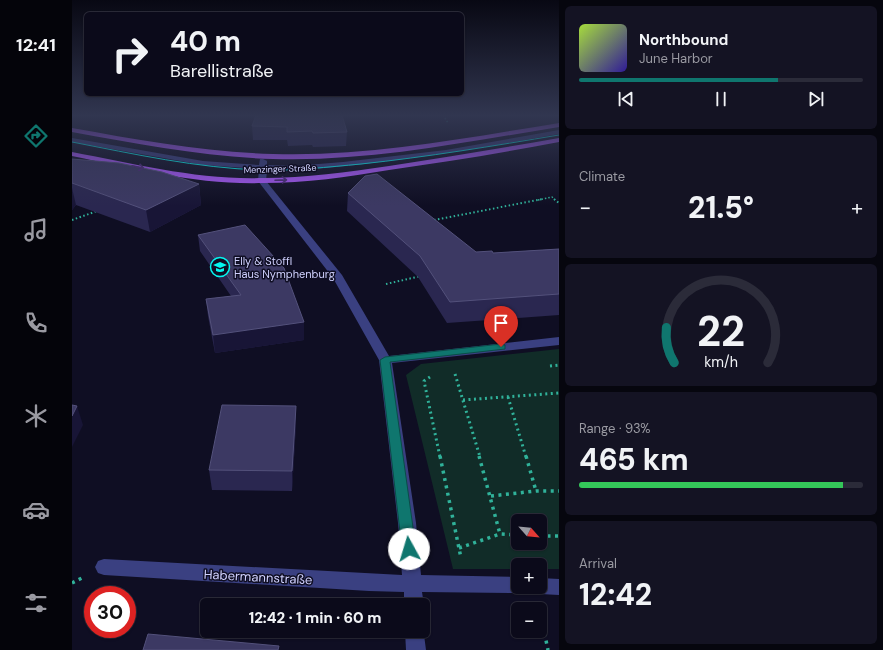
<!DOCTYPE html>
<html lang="en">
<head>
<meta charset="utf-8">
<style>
  body { margin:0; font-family:"DM Sans",sans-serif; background:#141323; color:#f1f3f6; height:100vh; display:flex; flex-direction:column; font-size:15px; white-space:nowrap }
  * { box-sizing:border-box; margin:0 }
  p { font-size:13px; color:#9a9aa2 }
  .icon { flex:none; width:22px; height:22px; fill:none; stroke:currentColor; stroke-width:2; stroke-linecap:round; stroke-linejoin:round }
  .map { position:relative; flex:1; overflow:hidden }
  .side { display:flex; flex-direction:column; gap:6px; padding:6px; background:#06060e; width:324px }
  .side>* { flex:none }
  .top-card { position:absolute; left:12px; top:12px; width:380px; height:84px; border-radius:6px; box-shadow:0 1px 3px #0004,0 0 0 1px #2b2b39; background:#0b0a1a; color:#f1f3f6; overflow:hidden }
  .needle { width:26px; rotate:117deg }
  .fabs { position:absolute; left:439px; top:514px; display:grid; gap:8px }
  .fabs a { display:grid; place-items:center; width:36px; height:36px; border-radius:6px; background:#0b0a1a; box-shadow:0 1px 3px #0004,0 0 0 1px #2b2b39; font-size:20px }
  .speed { position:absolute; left:12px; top:586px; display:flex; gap:8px; font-size:20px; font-weight:700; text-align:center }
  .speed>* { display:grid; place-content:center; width:52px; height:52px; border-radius:50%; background:#0b0a1a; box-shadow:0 1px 3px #0004,0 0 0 1px #2b2b39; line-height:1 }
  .speed .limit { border:6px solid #d22; background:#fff; color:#111 }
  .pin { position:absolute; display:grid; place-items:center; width:34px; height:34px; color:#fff; margin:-41px -17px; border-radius:50% 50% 50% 0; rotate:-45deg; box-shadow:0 0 4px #0007 }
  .pin .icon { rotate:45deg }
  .me { position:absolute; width:44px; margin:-22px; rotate:354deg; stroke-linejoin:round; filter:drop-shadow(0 0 3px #0008) }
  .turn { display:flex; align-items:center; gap:14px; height:84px; padding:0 20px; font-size:18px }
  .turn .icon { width:52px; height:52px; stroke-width:2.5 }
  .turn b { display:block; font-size:28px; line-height:34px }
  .big { font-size:30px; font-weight:800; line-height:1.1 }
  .side .tile { flex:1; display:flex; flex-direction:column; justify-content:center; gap:6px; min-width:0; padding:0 14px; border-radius:6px; background:#141323 }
  .side .dial { align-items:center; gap:0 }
  .dial svg { height:104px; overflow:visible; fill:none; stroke:#2b2b39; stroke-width:7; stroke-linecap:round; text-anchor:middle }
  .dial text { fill:#f1f3f6; stroke:none }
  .song { display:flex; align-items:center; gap:12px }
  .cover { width:48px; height:48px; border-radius:6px; background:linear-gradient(135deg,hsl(80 70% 55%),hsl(250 70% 35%)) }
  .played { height:4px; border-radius:2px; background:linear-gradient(90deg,#0f766e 70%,#2b2b39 70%) }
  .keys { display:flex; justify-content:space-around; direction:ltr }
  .heat { display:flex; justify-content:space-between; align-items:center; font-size:22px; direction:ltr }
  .charge { height:6px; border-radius:3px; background:linear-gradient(90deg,#34c759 93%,#2b2b39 0) }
  .trip { position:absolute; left:128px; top:598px; width:230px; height:40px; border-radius:6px; background:#0b0a1a; box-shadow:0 1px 3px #0004,0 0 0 1px #2b2b39; font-weight:800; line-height:40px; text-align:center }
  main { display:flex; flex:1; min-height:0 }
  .dock { display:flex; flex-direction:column; width:72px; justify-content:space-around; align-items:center; background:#04040a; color:#9a9aa2 }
  .dock .icon { width:28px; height:28px }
  .dock .current { color:#0f766e }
  .dock b { font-size:18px; color:#f1f3f6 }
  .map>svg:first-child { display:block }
  .green { fill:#112c28; fill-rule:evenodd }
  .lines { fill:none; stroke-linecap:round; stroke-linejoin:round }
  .path-far3 { stroke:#30b29a; stroke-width:1.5; stroke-dasharray:1.5 2; stroke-linecap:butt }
  .path-far2 { stroke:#30b29a; stroke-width:2; stroke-dasharray:1.5 2.5; stroke-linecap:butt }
  .path-far1 { stroke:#30b29a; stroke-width:3; stroke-dasharray:2 3.5; stroke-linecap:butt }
  .path { stroke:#30b29a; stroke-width:3.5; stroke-dasharray:3 4.5; stroke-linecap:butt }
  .minor { fill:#3a4081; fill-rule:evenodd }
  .major { fill:#ab59fc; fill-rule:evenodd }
  .tram { stroke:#04f7f0; stroke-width:1 }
  .wall { fill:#2a2750 }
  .shaded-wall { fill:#181536 }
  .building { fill:#3c3963; stroke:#53517b }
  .oneway { stroke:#4d2c7a }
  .route { fill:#0f766e; stroke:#0a4d48 }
  .labels { text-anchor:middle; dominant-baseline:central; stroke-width:3; stroke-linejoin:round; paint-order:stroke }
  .far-street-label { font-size:9px; fill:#d0d1fe; stroke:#0f0e23 }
  .poi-label { font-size:11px; fill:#d0d1fe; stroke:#0f0e23; text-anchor:start }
  .near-street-label { font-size:13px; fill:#d0d1fe; stroke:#0f0e23 }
</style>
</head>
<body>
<main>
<nav class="dock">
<b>12:41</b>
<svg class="icon current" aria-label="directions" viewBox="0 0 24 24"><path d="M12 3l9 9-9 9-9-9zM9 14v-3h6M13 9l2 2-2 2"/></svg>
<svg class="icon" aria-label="music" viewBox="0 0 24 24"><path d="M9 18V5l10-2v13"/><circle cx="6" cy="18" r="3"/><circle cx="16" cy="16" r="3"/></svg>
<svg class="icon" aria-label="phone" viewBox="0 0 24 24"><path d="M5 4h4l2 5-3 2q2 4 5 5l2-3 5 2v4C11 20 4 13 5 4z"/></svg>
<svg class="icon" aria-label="climate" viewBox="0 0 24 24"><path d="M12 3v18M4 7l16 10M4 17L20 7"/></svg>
<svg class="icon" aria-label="car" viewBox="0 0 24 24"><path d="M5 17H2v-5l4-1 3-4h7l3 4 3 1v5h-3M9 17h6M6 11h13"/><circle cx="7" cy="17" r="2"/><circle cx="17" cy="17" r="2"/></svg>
<svg class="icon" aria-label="filters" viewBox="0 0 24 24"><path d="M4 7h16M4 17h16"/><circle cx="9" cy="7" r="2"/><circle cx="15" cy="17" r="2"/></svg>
</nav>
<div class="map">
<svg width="487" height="650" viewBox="0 0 487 650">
  <rect width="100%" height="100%" fill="#0f0e23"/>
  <path class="green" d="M487,349V569H468V565H446V569H381L334,375L349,364ZM446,521H468V543H446Z"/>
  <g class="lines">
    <g class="path-far3">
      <polyline points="371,115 376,123"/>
      <polyline points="466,200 480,197 483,200"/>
    </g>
    <g class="path-far2">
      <polyline points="482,199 487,203"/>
      <polyline points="0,220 25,211"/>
      <polyline points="362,220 471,199"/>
      <polyline points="314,284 349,276"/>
    </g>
    <g class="path-far1">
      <polyline points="478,366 487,365"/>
      <polyline points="383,374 408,457"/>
      <polyline points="358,377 352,381 368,457"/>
      <polyline points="436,397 454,457"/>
      <polyline points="391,400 487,393"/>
    </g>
    <g class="path">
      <polyline points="368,456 389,558"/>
      <polyline points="407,456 428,534 446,535"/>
      <polyline points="454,456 464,491"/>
      <polyline points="419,496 464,491 487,491"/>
      <polyline points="468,536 487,536"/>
      <polyline points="387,548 428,534"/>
      <polyline points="0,583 10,578"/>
      <polyline points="471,626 476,650"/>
    </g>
    <g class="minor">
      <path d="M487,130V134C427,145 367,155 307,162C269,167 232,171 195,170L194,181L270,275L317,356L487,337V345L320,363L344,523L349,575L446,577V587H454L453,591L446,593L350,592L352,605L351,606L332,605V592L297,591L32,575L26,573L23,567L26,561L32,559L330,575L326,523L307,360L261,278L186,181L187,169L131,165L0,142V138L131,161L187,165L188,159H191L195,161V165L222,166L271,162L374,150Z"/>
      <polygon points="468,578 487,579 487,595 468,594 461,592 459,587 468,587"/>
      <polygon points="351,627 354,650 334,650 333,631 351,631"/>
    </g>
    <g class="major">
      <path d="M487,123V127C393,142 297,162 201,159C133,157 67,144 0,132V128C67,140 133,152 201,154C297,157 393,138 487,123Z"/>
      <path d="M487,138V142C430,153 374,162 317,170C275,177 234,183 191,183C126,185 63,169 0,156V152C63,164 126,180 191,178C234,178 275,172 317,166C374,157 430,148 487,138Z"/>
    </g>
    <path class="tram" d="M0,142C62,154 125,168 189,170C222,171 256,167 289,164C355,157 421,146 487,135"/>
  </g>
  <g class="wall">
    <polygon points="184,115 275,132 274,146 241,147 240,145 216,146 215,140 181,140 180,126"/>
    <polygon points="0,159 127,184 129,205 78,232 4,205 0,210"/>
    <polygon points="276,193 404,252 421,253 487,249 487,315 375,323 346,277 275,211"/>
    <polygon points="126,235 232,322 232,340 143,353 136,316 134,299 159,296 128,251"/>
    <polygon points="224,406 224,425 220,491 140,490 137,470"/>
  </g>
  <g class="shaded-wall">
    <polygon points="127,184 129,205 78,232 74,210"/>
    <polygon points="0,188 4,205 0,210"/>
    <polygon points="232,322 232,340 143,353 141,335"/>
    <polygon points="5,406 11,425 0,447 0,416"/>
    <polygon points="224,406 224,425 220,491 220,471"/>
  </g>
  <g class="building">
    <polygon points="184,115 270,115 275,132 241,133 240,131 215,132 215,127 180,126"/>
    <polygon points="0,159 47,163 90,172 127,184 74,210 0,183"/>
    <polygon points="305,174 404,252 420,251 421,253 487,249 487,294 378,302 348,256 276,193 293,176"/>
    <polygon points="173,225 212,268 232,322 141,335 134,299 169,295 126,235"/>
    <polygon points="0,405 5,406 0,416"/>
    <polygon points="150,405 224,406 220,471 137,470"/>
    <polygon points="76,634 207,646 206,650 71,650"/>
  </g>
  <defs><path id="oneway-shaft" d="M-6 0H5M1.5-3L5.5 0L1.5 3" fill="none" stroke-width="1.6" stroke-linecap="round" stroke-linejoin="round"/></defs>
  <g class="oneway">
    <use href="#oneway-shaft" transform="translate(66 167) rotate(12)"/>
    <use href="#oneway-shaft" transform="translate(209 180) rotate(-2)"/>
  </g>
  <linearGradient id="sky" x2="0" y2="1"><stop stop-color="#080813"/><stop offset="0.56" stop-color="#313650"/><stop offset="1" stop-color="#313650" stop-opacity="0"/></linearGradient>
  <rect width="487" height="206" fill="url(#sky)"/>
  <polygon class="route" points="429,344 433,345 433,349 318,362 344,549 342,553 337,555 332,553 330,549 308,360 313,357"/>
  <defs>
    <symbol id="school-ring" viewBox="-11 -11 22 22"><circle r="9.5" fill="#0f0e23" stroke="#04f7f0" stroke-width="1.5"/><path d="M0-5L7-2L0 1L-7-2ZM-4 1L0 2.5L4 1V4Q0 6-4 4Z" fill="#04f7f0"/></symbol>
  </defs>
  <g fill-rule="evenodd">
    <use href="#school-ring" x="137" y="256" width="22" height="22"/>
  </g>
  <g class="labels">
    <g class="far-street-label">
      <text transform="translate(208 169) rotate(-2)">Menzinger Straße</text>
    </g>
    <g class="poi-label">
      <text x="162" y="261">Elly &amp; Stoffl<tspan x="162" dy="13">Haus Nymphenburg</tspan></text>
    </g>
    <g class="near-street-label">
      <text transform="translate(186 577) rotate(3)">Habermannstraße</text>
    </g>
  </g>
</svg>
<div class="fabs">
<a><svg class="needle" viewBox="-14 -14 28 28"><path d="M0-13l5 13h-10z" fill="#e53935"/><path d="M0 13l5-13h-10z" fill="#9a9aa2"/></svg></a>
<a>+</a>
<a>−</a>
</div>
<div class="speed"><div class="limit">30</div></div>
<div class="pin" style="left:429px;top:347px;background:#d93025"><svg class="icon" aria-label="arrive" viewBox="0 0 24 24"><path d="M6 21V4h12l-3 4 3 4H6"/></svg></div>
<svg class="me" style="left:337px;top:549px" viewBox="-20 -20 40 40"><circle r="19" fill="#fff"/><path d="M0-13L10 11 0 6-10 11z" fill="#0f766e"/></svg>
<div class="trip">12:42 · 1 min · 60 m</div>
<div class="top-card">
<div class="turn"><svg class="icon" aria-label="right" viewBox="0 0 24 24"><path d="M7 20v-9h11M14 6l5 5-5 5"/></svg><div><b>40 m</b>Barellistraße</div></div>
</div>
</div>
<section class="side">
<div class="tile">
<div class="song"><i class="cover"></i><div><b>Northbound</b><p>June Harbor</p></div></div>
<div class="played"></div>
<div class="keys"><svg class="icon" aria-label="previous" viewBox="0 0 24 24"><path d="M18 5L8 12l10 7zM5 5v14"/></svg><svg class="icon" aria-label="pause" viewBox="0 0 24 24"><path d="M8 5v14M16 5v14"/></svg><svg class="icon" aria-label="next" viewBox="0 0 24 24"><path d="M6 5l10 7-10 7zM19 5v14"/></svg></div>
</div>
<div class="tile"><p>Climate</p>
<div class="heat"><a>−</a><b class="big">21.5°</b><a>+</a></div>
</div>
<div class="tile dial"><svg viewBox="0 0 100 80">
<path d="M14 69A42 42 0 1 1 86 69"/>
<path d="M14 69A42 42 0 0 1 8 42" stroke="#0f766e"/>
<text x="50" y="56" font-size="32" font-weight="700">22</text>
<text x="50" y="72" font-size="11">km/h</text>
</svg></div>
<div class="tile"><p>Range · 93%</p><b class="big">465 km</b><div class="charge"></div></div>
<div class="tile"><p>Arrival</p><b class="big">12:42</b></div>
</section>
</main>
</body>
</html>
